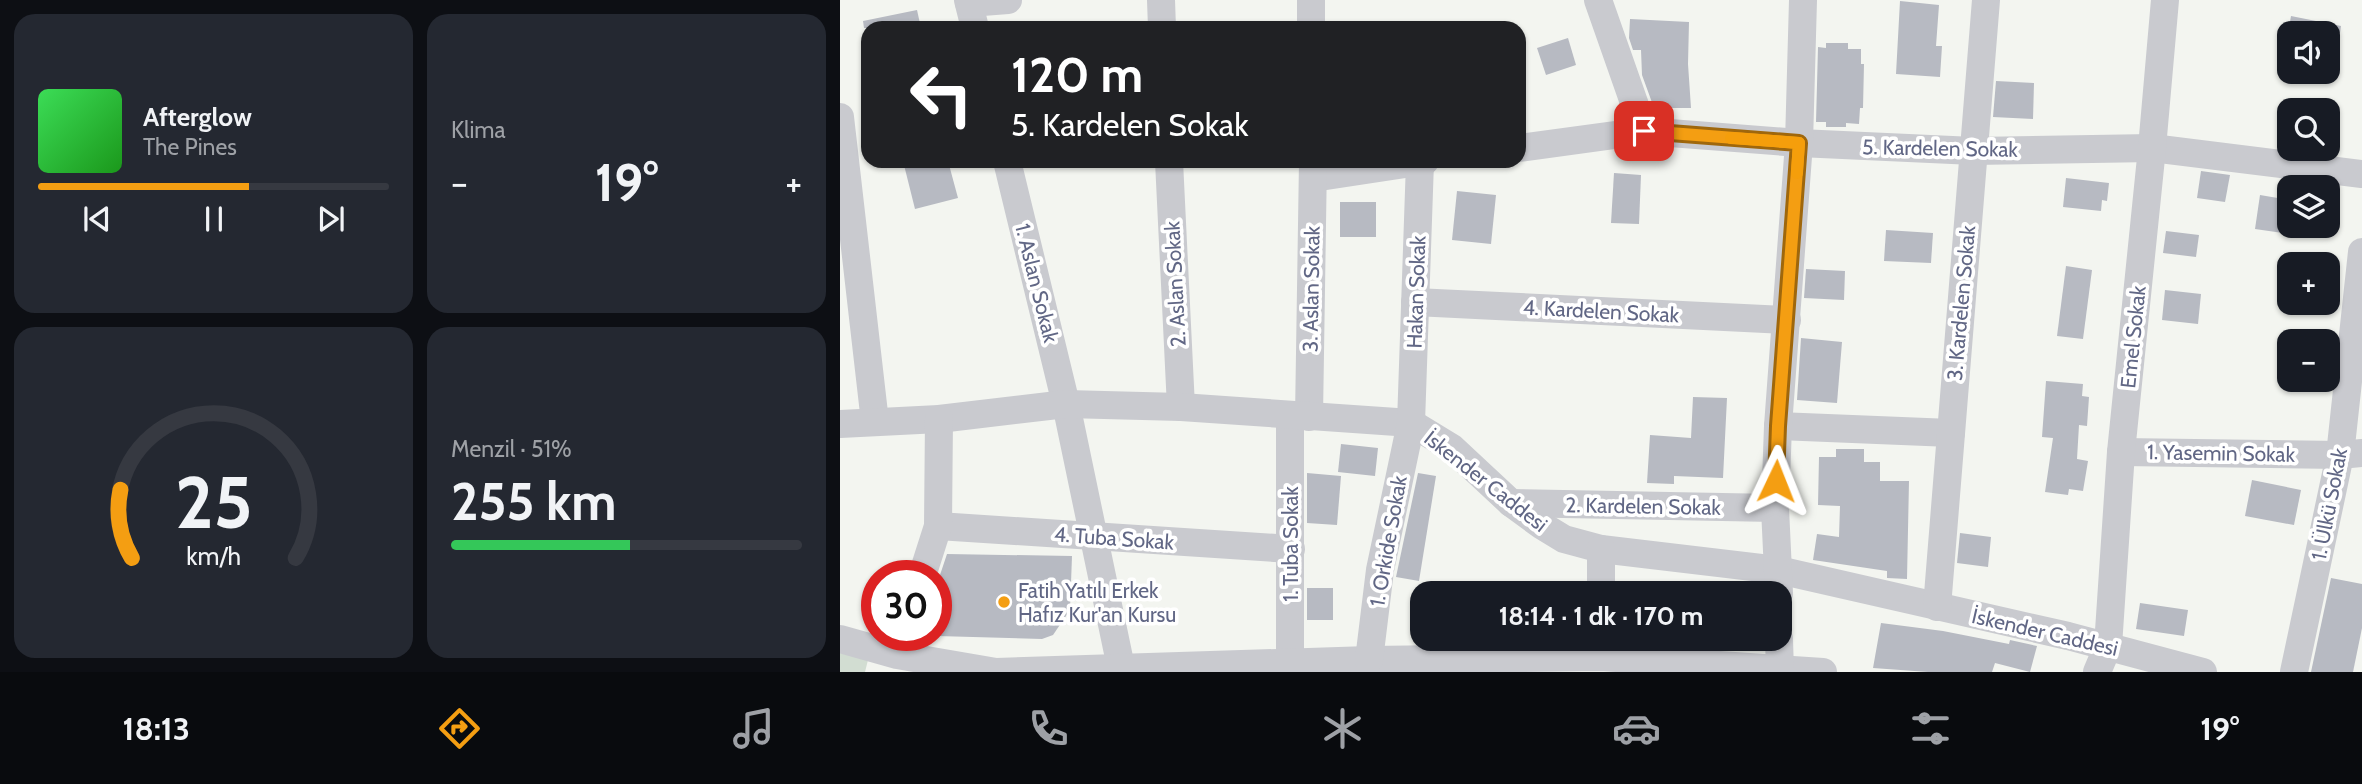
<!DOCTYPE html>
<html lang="tr">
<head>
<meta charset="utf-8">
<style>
  body { margin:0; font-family:Cabin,sans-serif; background:#242831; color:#f1f3f6; height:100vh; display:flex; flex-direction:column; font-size:26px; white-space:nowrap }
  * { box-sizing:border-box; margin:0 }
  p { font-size:23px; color:#9ea1a6 }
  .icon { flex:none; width:38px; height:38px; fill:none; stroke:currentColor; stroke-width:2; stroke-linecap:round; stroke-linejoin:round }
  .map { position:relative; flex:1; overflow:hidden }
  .drawer { display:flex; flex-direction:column; gap:14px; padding:14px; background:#0d0f14; width:840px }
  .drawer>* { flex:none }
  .hud { position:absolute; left:21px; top:21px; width:665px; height:147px; border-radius:21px; box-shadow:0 2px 5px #0004; background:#202124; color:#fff; overflow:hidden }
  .tools { position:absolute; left:1437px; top:21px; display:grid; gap:14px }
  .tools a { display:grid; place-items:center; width:63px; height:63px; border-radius:14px; background:#171b24; box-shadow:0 2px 5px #0004; font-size:35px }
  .speed { position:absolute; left:21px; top:560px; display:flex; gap:14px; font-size:35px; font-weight:700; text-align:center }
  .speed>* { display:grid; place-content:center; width:91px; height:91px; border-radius:50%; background:#171b24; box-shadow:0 2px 5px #0004; line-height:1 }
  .speed .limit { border:10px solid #d22; background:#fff; color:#111 }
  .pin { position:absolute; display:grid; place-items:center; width:60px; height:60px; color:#fff; margin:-30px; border-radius:14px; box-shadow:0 4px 10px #0006 }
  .me { position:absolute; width:77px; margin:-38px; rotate:2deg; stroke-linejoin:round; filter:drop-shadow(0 0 5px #0008) }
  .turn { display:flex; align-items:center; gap:24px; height:147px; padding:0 35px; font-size:32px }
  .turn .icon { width:91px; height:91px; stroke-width:2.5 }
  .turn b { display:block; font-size:49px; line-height:60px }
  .big { font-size:52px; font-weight:800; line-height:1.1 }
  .drawer .tile { flex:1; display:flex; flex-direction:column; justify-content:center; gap:10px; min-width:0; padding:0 24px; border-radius:21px; background:#242831 }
  .drawer .dial { align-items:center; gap:0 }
  .dial svg { height:182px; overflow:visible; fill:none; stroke:#363941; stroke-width:7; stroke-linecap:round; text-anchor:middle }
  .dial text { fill:#f1f3f6; stroke:none }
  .song { display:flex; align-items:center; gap:21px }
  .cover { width:84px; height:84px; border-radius:10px; background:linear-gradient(135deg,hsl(130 70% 55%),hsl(120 70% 35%)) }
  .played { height:7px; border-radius:4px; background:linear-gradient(90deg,#f49e12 60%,#363941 60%) }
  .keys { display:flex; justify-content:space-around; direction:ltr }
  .heat { display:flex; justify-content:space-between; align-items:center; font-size:38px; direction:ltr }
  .charge { height:10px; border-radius:5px; background:linear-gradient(90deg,#34c759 51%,#363941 0) }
  .drawer .tiles { flex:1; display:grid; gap:14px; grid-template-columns:repeat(2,1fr) }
  .trip { position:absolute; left:570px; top:581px; width:382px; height:70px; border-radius:21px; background:#171b24; box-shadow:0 2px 5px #0004; font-weight:800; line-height:70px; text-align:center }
  .tab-bar { display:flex; height:112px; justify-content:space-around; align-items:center; background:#090b0e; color:#9ea1a6 }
  .tab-bar .icon { width:49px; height:49px }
  .tab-bar .active { color:#f49e12 }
  .tab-bar b { font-size:32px; color:#f1f3f6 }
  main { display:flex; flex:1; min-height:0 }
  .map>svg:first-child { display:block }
  .green { fill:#d2ddd2 }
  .building { fill:#b7bac2 }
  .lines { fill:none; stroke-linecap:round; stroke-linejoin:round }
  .minor { stroke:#c9cacf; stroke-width:28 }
  .route-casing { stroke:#9f670c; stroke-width:18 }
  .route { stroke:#f49e12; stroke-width:12 }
  .slow { stroke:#f59e0b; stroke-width:12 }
  .poi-dot { fill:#f49e12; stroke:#fff; stroke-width:2.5 }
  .labels { text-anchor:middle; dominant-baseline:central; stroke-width:7; stroke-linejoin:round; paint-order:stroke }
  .street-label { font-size:21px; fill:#616785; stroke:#fff }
  .poi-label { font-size:21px; fill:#616785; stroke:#fff; text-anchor:start }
</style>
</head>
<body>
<main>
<section class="drawer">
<div class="tiles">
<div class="tile">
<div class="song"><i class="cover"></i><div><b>Afterglow</b><p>The Pines</p></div></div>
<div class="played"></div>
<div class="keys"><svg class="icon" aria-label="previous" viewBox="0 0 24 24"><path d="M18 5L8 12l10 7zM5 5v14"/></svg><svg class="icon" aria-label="pause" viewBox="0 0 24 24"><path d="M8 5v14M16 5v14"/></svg><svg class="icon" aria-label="next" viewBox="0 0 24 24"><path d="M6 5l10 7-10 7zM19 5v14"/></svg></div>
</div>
<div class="tile"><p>Klima</p>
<div class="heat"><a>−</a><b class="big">19°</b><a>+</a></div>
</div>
<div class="tile dial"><svg viewBox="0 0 100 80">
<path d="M14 69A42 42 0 1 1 86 69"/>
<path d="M14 69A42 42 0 0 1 9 39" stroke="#f49e12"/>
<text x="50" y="56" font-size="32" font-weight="700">25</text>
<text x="50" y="72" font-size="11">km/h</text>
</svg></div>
<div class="tile"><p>Menzil · 51%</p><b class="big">255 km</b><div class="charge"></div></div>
</div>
</section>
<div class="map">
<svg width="1522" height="672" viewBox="0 0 1522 672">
  <rect width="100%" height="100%" fill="#f3f5f0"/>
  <polygon class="green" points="0,653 28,660 25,672 0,672"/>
  <g class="building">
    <polygon points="1060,1 1099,5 1096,46 1102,46 1100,77 1056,74"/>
    <polygon points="77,10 81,28 24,28 23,21"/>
    <polygon points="1451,16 1501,26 1500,33 1448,33"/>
    <polygon points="790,19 849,22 848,64 851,108 814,108 802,75 801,50 793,50 789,38"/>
    <polygon points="728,38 736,65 706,75 697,48"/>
    <polygon points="986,43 1008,43 1008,49 1021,49 1021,64 1024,64 1023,108 1020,108 1019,124 1006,123 1006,127 986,127 986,122 976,122 978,47 986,48"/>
    <polygon points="1156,81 1194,83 1193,119 1153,117"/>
    <polygon points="63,161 108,161 118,198 75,209"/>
    <polygon points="1361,171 1390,175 1385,202 1357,198"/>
    <polygon points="774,173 801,175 799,224 771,223"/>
    <polygon points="1226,178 1269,183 1267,201 1262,200 1261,211 1223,207"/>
    <polygon points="617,191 656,195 651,244 612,240"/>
    <polygon points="1420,195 1449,200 1449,234 1415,229"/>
    <rect x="500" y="202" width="36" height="35"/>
    <polygon points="1046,230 1093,233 1091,263 1044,261"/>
    <polygon points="1326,231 1359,235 1356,257 1323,253"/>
    <polygon points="1226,266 1252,270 1243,339 1217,336"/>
    <polygon points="966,269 1005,271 1004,300 964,298"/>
    <polygon points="1325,290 1361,294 1358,324 1322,320"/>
    <polygon points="961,338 1002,342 997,403 957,400"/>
    <polygon points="1206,381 1243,384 1242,396 1249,397 1247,426 1239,425 1237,459 1248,461 1243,491 1229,489 1228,495 1205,492 1213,438 1202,437"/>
    <polygon points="853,397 887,398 883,478 834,476 834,484 807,483 810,435 851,438"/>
    <polygon points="501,444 538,448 535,476 498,472"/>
    <polygon points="996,449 1024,449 1024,462 1040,462 1040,481 1069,481 1067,579 1047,578 1047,571 973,560 977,534 999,537 1000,506 978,505 979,457 996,457"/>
    <polygon points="467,473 501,476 497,525 467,523"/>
    <polygon points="578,473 596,476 579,581 556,577"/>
    <polygon points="1412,480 1461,490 1454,525 1405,516"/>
    <polygon points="1120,533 1151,537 1148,567 1117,563"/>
    <polygon points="107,554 232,556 230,610 213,635 202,639 97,636 100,575"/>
    <polygon points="1491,578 1522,584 1522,628 1513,672 1471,672"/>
    <rect x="467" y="588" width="26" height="32"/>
    <polygon points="1300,603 1348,610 1344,636 1296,629"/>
    <polygon points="1041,623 1103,631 1169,644 1170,640 1197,646 1190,672 1155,663 1152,672 1088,672 1033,668"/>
  </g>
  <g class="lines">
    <g class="minor">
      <polyline points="128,0 135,28"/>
      <polyline points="321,0 322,28"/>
      <polyline points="471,0 471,28"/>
      <polyline points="758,0 804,131"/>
      <polyline points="129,3 168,0"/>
      <polyline points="0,117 35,422"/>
      <polyline points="679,148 804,131 959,143 1134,151 1312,148 1522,174"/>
      <polyline points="167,161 226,404 282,672"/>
      <polyline points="329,161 341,407"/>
      <polyline points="473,178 585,161"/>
      <polyline points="575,302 947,320"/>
      <polyline points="450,415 450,672"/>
      <polyline points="469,417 473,161"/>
      <polyline points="0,424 99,419 226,404 341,407 571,423 612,448 671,503 701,525 724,539 761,549 938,570 1228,636 1363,672"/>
      <polyline points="938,426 1111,433"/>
      <polyline points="1281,452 1500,455 1522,453"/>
      <polyline points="671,503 935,508"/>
      <polyline points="98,526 451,549"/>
      <polyline points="82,576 98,526 99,419"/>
      <polyline points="761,593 761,549"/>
      <polyline points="939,593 935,508 938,426 959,143 963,0"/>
      <polyline points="1097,607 1146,0"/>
      <polyline points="0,639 57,655 156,672 529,660 761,657 983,672"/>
      <polyline points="939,639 940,672"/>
      <polyline points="529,660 540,570 571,423 580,162"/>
      <polyline points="1257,672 1268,646 1281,452 1312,148 1325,0"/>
      <polyline points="1454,672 1500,455 1522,252"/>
    </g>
  </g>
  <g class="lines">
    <defs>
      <polyline id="route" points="804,131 959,143 938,426 936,481"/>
    </defs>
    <use href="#route" class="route-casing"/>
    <use href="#route" class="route"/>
    <polyline class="slow" points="891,138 959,143 957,173"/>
  </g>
  <circle class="poi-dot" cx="164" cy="602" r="7"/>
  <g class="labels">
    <g class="street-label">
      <text transform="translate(1100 148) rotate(1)">5. Kardelen Sokak</text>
      <text transform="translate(197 283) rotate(76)">1. Aslan Sokak</text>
      <text transform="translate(335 284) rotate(-93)">2. Aslan Sokak</text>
      <text transform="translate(471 289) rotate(-89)">3. Aslan Sokak</text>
      <text transform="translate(576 292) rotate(-88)">Hakan Sokak</text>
      <text transform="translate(1121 303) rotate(-85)">3. Kardelen Sokak</text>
      <text transform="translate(761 311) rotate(3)">4. Kardelen Sokak</text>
      <text transform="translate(1293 337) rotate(-84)">Emel Sokak</text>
      <text transform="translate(1381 453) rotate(1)">1. Yasemin Sokak</text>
      <text transform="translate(646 481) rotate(38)">İskender Caddesi</text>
      <text transform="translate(1489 504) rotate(-79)">1. Ülkü Sokak</text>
      <text transform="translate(803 506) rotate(1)">2. Kardelen Sokak</text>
      <text transform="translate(274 538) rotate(4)">4. Tuba Sokak</text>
      <text transform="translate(548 541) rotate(-80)">1. Orkide Sokak</text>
      <text transform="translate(450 544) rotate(-90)">1. Tuba Sokak</text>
      <text transform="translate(1205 632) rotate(13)">İskender Caddesi</text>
    </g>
    <g class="poi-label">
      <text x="178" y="590">Fatih Yatılı Erkek<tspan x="178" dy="24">Hafız Kur'an Kursu</tspan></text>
    </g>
  </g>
</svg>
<div class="tools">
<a><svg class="icon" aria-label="sound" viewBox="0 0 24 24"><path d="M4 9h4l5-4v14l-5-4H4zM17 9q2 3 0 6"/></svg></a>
<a><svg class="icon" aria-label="search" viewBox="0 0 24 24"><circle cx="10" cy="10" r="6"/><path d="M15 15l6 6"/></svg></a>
<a><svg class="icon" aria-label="layers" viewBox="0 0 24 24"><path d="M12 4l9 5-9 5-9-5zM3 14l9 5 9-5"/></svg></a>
<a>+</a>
<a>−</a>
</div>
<div class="speed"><div class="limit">30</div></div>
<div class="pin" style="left:804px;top:131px;background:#d93025"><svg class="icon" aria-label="arrive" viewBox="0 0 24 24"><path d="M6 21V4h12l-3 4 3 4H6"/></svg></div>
<svg class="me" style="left:936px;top:481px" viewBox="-20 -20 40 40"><path d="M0-17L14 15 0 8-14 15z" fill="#f49e12" stroke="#fff" stroke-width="4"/></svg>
<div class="trip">18:14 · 1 dk · 170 m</div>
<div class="hud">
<div class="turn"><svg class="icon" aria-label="left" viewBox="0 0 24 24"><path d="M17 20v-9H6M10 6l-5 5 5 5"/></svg><div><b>120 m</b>5. Kardelen Sokak</div></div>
</div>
</div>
</main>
<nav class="tab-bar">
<b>18:13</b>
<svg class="icon active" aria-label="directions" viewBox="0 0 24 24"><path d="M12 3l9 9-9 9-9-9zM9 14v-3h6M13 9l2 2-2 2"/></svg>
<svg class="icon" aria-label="music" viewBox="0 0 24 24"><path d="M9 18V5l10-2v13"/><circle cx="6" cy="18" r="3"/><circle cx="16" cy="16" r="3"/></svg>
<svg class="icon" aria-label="phone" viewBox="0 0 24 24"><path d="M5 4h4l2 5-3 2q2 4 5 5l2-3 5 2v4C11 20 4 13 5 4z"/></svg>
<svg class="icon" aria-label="climate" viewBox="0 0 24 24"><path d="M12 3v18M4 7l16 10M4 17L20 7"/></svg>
<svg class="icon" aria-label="car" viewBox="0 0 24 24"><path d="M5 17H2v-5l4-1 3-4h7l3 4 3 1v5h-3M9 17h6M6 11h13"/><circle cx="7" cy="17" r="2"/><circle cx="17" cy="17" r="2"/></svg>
<svg class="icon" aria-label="filters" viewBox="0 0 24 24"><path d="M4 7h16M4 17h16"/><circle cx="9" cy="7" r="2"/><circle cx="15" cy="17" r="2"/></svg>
<b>19°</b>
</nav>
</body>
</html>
